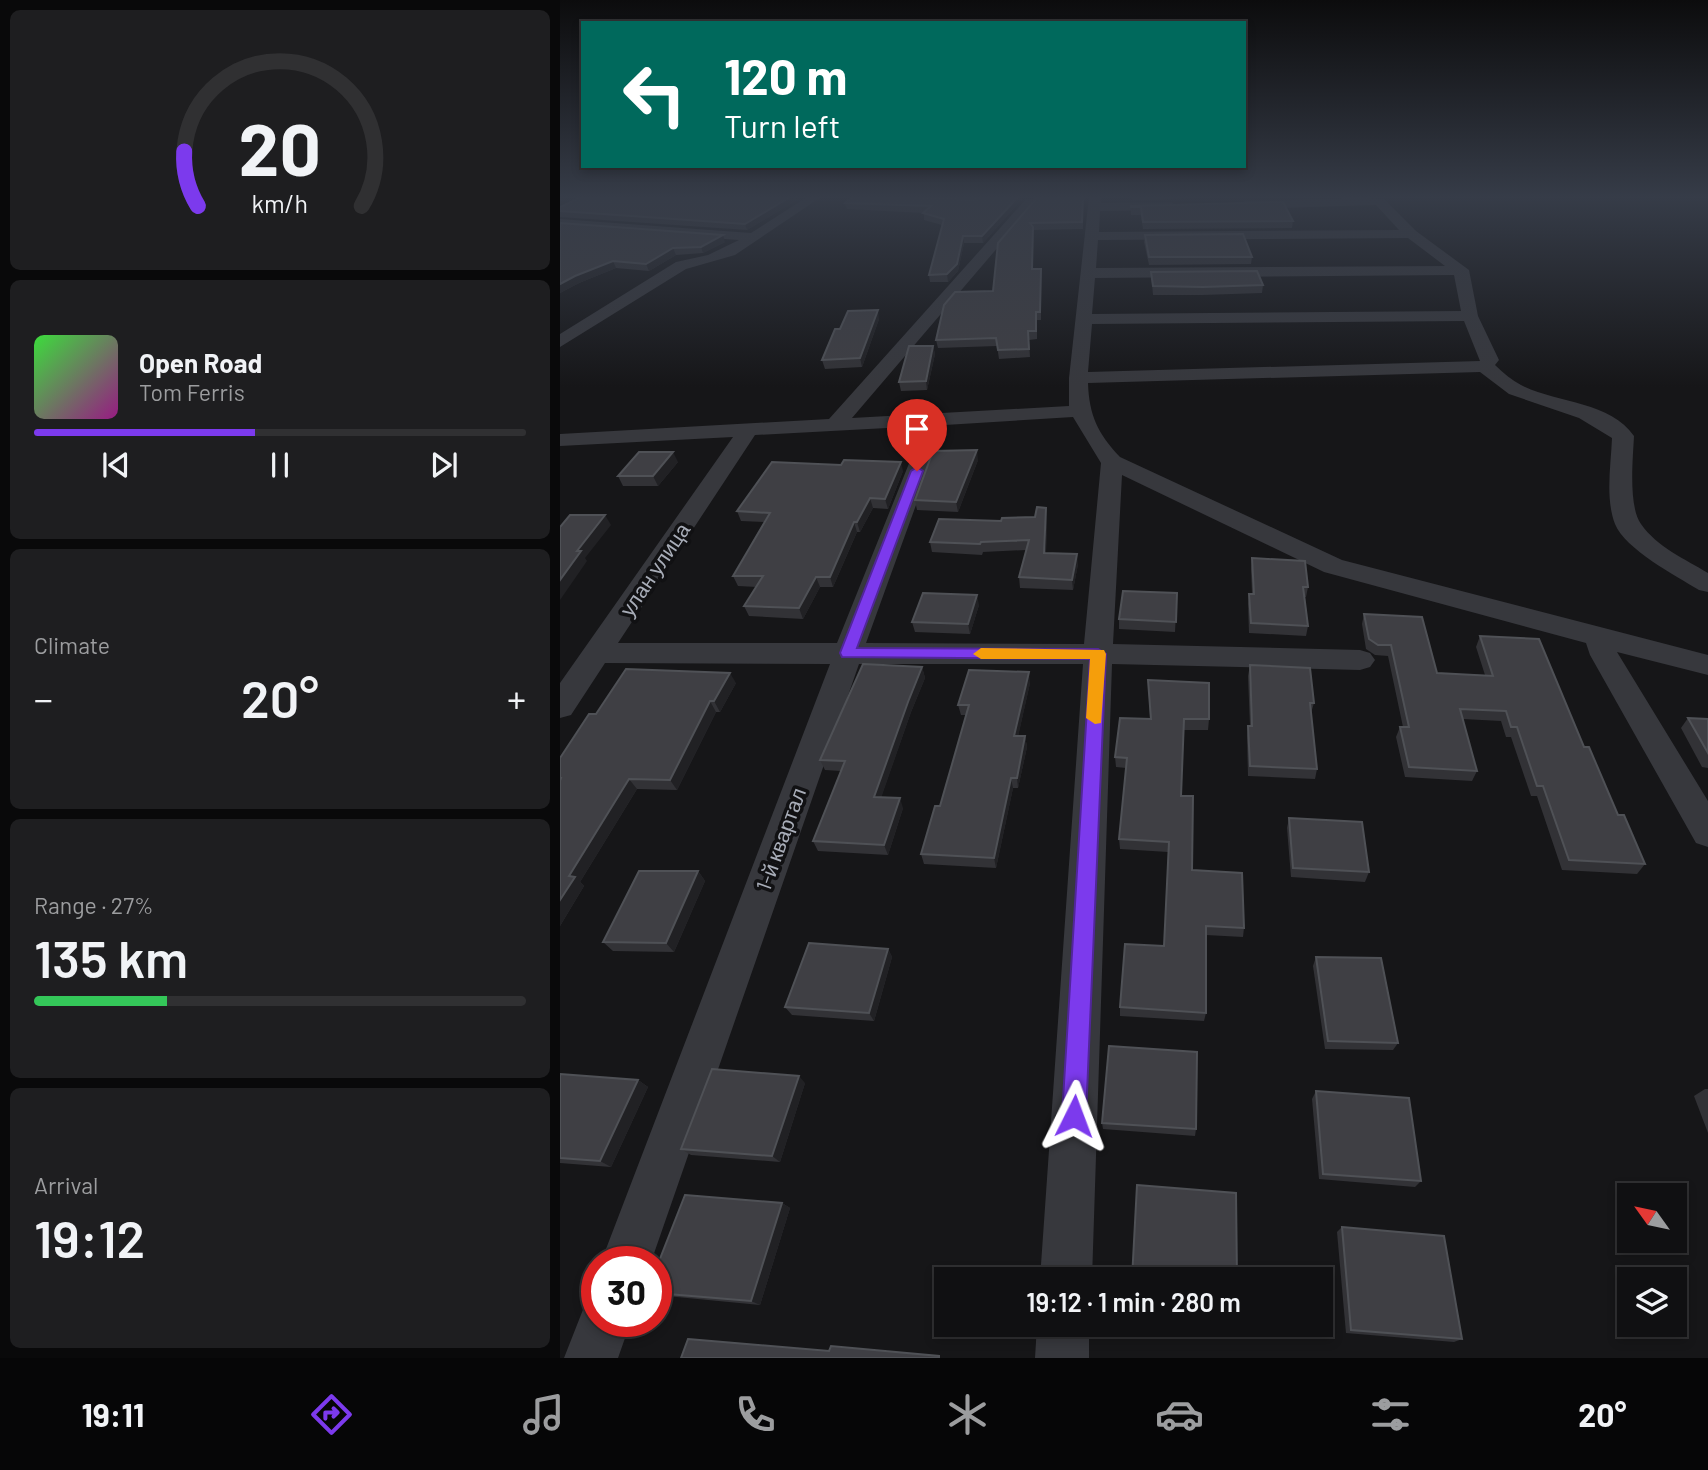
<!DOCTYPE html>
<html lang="en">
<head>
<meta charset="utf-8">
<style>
  body { margin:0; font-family:Barlow,sans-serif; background:#1e1e20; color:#f1f3f6; height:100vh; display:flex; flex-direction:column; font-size:26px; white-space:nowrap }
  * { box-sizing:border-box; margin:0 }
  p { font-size:23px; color:#9c9d9f }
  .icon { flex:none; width:38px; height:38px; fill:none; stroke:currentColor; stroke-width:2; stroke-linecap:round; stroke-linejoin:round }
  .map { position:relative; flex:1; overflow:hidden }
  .drawer { display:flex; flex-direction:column; gap:10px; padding:10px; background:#09090a; width:560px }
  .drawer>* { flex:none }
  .top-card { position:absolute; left:21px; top:21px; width:665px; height:147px; border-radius:0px; box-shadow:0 4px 10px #0003,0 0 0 2px #303032; background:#00695c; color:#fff; overflow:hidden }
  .needle { width:46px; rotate:303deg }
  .tools { position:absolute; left:1057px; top:1183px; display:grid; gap:14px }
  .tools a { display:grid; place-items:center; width:70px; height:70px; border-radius:0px; background:#101012; box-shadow:0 4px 10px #0003,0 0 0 2px #303032; font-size:35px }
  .speed { position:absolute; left:21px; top:1246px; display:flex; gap:14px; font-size:35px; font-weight:700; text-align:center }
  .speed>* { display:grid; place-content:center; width:91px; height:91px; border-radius:50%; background:#101012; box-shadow:0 4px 10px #0003,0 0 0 2px #303032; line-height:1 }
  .speed .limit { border:10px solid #d22; background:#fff; color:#111 }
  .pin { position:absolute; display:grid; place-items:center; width:60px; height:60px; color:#fff; margin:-72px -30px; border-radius:50% 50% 50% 0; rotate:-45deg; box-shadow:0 0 7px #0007 }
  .pin .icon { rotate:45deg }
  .me { position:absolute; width:77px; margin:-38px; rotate:3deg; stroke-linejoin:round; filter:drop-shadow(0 0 5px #0008) }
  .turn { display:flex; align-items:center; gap:24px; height:147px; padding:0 28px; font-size:32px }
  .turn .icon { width:91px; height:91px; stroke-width:2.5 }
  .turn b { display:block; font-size:49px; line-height:60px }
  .big { font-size:52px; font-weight:600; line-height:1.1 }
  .drawer .tile { flex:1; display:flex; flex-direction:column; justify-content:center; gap:10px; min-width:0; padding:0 24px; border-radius:10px; background:#1e1e20 }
  .drawer .dial { align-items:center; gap:0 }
  .dial svg { height:182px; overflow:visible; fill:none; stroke:#303032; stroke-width:7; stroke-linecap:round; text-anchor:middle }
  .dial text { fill:#f1f3f6; stroke:none }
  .song { display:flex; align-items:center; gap:21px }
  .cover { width:84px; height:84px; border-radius:10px; background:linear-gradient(135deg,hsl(120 70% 55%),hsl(310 70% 35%)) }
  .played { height:7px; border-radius:4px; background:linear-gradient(90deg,#7c3aed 45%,#303032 45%) }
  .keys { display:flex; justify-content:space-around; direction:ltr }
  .heat { display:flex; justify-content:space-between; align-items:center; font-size:38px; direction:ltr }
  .charge { height:10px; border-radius:5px; background:linear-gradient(90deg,#34c759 27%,#303032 0) }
  .trip { position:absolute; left:374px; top:1267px; width:399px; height:70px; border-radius:0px; background:#101012; box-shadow:0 4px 10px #0003,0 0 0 2px #303032; font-weight:600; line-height:70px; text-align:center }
  .tab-bar { display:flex; height:112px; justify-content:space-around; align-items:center; background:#060607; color:#9c9d9f }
  .tab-bar .icon { width:49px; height:49px }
  .tab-bar .on { color:#7c3aed }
  .tab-bar b { font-size:32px; color:#f1f3f6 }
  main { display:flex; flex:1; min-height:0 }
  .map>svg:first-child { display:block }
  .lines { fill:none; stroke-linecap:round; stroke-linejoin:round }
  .minor { fill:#37383d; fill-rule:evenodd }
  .wall { fill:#323236 }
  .shaded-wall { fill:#212124 }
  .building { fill:#3f3f44; stroke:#4f5156; stroke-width:2 }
  .route { fill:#7c3aed; stroke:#51269a; stroke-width:2 }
  .slow { fill:#f59e0b }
  .labels { text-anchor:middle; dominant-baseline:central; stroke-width:7; stroke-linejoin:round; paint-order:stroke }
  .street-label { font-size:21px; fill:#a8adb8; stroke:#111113 }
</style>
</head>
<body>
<main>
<section class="drawer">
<div class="tile dial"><svg viewBox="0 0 100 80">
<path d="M14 69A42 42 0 1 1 86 69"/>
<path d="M14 69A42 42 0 0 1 8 45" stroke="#7c3aed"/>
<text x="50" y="56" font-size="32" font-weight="700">20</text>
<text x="50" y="72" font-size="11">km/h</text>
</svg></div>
<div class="tile">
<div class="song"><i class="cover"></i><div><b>Open Road</b><p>Tom Ferris</p></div></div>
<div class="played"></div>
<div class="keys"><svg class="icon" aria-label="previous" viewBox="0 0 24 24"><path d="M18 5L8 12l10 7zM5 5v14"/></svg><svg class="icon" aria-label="pause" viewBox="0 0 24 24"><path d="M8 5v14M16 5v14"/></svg><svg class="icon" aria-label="next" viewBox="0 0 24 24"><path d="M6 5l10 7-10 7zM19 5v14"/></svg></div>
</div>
<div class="tile"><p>Climate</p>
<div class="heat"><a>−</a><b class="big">20°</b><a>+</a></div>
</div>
<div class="tile"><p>Range · 27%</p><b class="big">135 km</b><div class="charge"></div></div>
<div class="tile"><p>Arrival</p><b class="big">19:12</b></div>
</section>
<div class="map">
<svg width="1148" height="1358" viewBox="0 0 1148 1358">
  <rect width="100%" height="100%" fill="#161618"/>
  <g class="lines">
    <g class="minor">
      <polygon points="247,197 261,197 175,255 126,269 0,347 0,334 116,262 148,255 179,240 0,227 0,219 191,233"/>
      <polygon points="336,197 427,197 415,204 342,201"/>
      <path d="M529,197H541V203L611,202L617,206L611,210L540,211L539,232L839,230L816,205L685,209L679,205L685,201L781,199L780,197L824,199L856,231L909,270L918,316L939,360L935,365C943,373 952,380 961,385C996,403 1050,401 1074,436C1073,458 1068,506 1081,524C1097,547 1125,559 1148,573V592L1139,590C1116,576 1065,549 1055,524C1045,498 1051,465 1052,438L1019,418L949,394L920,372L528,383C529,415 538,434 560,457L782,560L1148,655V675L1057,652L1148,801V847L1136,843L1030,655L1026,643L764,572L562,475L553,644L800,650L810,653L815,660L810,667L800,670L552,664L532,1279H480L523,664H299L91,1262H41L270,664L45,663L11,715L0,718V683L173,437L0,446V434L269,419L466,199H474V205L292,418L509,406V378ZM848,238L885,266L536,268L538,240ZM894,275L901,311L532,314L535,278ZM904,321L920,361L528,372L532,324ZM513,417L541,463L524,644L306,643L385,425ZM364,426L277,643H58L195,435Z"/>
      <polygon points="37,1298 37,1321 71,1321 58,1358 4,1358 26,1302"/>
      <polygon points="477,1325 529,1325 529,1358 475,1358"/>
    </g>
  </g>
  <g class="wall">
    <polygon points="21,197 242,197 187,230 0,217 0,207"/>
    <polygon points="420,197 527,197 523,200 523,229 473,230 472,269 481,276 481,320 477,320 477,339 469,340 470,357 439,359 437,346 378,348 376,340 433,291 475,200 475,197 464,197 423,243 404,243 398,271 388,282 370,282 369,275 382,225 364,220 364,213 287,209 285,203 414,200"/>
    <polygon points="572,197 679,197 572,200"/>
    <polygon points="571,206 733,221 732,228 583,229 581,215 571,215"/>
    <polygon points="0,223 165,242 143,253 116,255 89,271 56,268 19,283 0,293"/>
    <polygon points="585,235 692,257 691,264 589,265 584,242"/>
    <polygon points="591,272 703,285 702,293 642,295 593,295"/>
    <polygon points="319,319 302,367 265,369 262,360 280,329"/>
    <polygon points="373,346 375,354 367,390 341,391 339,382"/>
    <polygon points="418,460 398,512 357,510 355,500"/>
    <polygon points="118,462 98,486 63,486 58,476"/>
    <polygon points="343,471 328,509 313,508 300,532 297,532 273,587 260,587 243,619 189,616 184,606 197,587 178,586 173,576 204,522 181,521 177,511"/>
    <polygon points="487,518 486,553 518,564 513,590 460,588 459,577 466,550 423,552 422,555 372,552 370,542 441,521"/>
    <polygon points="692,558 748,587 746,597 745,597 748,626 746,636 689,633 688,604 689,594 692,594 691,569"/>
    <polygon points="617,593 615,632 559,629 559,619"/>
    <polygon points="419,605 410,634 355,632 352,622"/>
    <polygon points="804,614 877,673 925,675 916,647 920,636 1024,747 1058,815 1085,864 1077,874 1002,870 977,796 971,796 951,737 946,737 941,721 903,719 917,771 912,781 845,777 836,737 840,727 843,727 828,656 815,655 806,649 802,624"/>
    <polygon points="690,665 754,703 751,713 757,769 755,779 688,776 687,736 688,726 690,726 688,676"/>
    <polygon points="362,667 365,678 351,712 321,797 343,808 328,855 258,851 253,841 281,771 265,770 260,760"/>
    <polygon points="588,680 649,719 648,730 623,730 621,796 632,870 684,928 683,937 646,935 646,1013 644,1021 560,1016 560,1007 604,946 608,852 560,849 559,839 566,768 556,767 555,757 590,719"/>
    <polygon points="176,683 160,712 156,712 117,790 77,789 20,882 24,886 0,926 0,758 36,714"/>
    <polygon points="470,683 458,736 465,736 467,747 458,788 453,788 436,868 364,864 361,854 380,806 406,715 401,715 398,705"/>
    <polygon points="1128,718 1148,719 1148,768 1142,767 1121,728"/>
    <polygon points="729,818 809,872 805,882 731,877 727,828"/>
    <polygon points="138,871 145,881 114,952 53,951 43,942"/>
    <polygon points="328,949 332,957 314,1021 232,1015 225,1007"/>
    <polygon points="756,957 838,1043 833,1050 765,1049 753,966"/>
    <polygon points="0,1074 78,1080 88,1087 51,1167 0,1163"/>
    <polygon points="245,1083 220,1162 131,1155 121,1149"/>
    <polygon points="1145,1089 1148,1089 1148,1133 1134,1096"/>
    <polygon points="756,1091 861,1181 855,1187 759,1179 752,1099"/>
    <polygon points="542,1123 636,1129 635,1136 543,1129"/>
    <polygon points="222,1203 230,1208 200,1305 96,1295 96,1269"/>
    <polygon points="782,1227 902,1339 894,1342 786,1333 777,1232"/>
  </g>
  <g class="shaded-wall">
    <polygon points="0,197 9,197 0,201"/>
    <polygon points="230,197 242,197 187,230 185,224"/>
    <polygon points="458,197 464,197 423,243 422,236"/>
    <polygon points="163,235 165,242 143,253 141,247"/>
    <polygon points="403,236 404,243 398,271 388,282 387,274"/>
    <polygon points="113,248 116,255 89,271 86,264"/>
    <polygon points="53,261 56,268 19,283 0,293 0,284 15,276"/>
    <polygon points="318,310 319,319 302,367 300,358"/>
    <polygon points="373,346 375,354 367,390 366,381"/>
    <polygon points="417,450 418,460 398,512 396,502"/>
    <polygon points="113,452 118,462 98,486 93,476"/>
    <polygon points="341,462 343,471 328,509 325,499"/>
    <polygon points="310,498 313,508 300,532 297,522"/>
    <polygon points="486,508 487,518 485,563 484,553"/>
    <polygon points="45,515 51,525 25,558 27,561 0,600 0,580 17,551"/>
    <polygon points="294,522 297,532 273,587 270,577"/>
    <polygon points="517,554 518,564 513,590 512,580"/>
    <polygon points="256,577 260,587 243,619 239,608"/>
    <polygon points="417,595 419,605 410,634 408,624"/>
    <polygon points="362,667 365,678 351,712 318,807 314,797 348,702"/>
    <polygon points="469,672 470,683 456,746 454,736"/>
    <polygon points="170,673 176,683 160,712 154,701"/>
    <polygon points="150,701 156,712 117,790 110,780"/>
    <polygon points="465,736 467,747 458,788 457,778"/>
    <polygon points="451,778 453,788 436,868 434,858"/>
    <polygon points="69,779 77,789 20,882 24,886 0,926 0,900 9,876"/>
    <polygon points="340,798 343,808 328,855 324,845"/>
    <polygon points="138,871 145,881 114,952 106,943"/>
    <polygon points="328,949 332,957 314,1021 309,1013"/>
    <polygon points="239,1076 245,1083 220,1162 212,1156"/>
    <polygon points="78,1080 88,1087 51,1167 40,1161"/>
    <polygon points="222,1203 230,1208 200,1305 191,1301"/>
  </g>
  <g class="building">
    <polygon points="21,197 230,197 185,224 0,211 0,207"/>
    <polygon points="292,197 340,197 414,200 420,197 458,197 422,236 403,236 397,264 387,274 369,275 384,219 363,213 371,206 285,203"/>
    <polygon points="475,197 523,197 522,222 470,223 473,227 472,269 481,269 480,312 476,312 476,331 468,331 469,349 438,350 436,338 376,340 384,305 395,292 433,291 438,243 475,200"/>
    <polygon points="723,202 733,221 583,222 581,207 571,207 571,206"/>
    <polygon points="0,223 163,235 141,247 113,248 86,264 53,261 15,276 0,284"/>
    <polygon points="683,234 692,257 589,257 585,235"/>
    <polygon points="697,271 703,285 643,287 593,286 591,272"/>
    <polygon points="318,310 300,358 262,360 275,329 280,329 288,311"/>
    <polygon points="349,346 373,346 366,381 339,382"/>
    <polygon points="417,450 396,502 355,500 373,451"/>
    <polygon points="79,452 113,452 93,476 58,476"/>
    <polygon points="284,460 341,462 325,499 310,498 297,522 294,522 270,577 256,577 239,608 184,606 203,576 173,576 210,513 177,511 212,462 281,465"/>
    <polygon points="477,507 486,508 484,553 517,554 512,580 459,577 469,540 421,542 420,544 370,542 379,519 441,521 442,518 475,517"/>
    <polygon points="10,515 45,515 17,551 21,551 0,580 0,527"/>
    <polygon points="692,558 745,561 748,587 743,587 748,626 691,623 689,594 694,594"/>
    <polygon points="563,591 617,593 616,622 559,619"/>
    <polygon points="363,593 417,595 408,624 352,622"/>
    <polygon points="804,614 862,617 877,673 933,676 920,636 979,639 1024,747 1029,747 1058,815 1064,815 1085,864 1009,860 983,786 977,786 957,727 951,727 946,711 900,709 917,771 849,767 840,727 849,727 831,645 818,645 809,639"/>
    <polygon points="303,664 362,667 348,702 314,797 340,798 324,845 253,841 285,761 260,760"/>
    <polygon points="690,665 750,668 754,703 750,703 757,769 690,766 688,726 692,726"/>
    <polygon points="66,669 170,673 154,701 150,701 110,780 69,779 9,876 15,877 0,900 0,781 1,778 0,778 0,758 29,714 36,714"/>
    <polygon points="409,670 469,672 454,736 465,736 457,778 451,778 434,858 361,854 375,806 380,806 409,705 398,705"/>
    <polygon points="588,680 649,683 649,719 624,719 621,796 633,796 632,870 682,873 684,928 646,926 646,1013 560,1007 565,944 604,946 609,842 559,839 567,758 555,757 560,718 591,719"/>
    <polygon points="1128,718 1148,719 1148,753"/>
    <polygon points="729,818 802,822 809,872 733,868"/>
    <polygon points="79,871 138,871 106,943 43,942"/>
    <polygon points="249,943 328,949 309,1013 225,1007"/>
    <polygon points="756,957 821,958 838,1043 768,1041"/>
    <polygon points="549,1046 637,1052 636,1129 542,1123"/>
    <polygon points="152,1069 239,1076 212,1156 121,1149"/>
    <polygon points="0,1074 78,1080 40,1161 0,1158"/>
    <polygon points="756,1091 849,1098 861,1181 763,1174"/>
    <polygon points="577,1185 676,1193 677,1279 572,1279"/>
    <polygon points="125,1195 222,1203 191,1301 96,1293 96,1269"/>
    <polygon points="782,1227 884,1236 902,1339 791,1330"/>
    <polygon points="128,1339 269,1351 271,1346 379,1356 379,1358 121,1358"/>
  </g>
  <linearGradient id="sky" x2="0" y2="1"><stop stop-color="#0c0c0d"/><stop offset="0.51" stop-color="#363c48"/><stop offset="1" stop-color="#363c48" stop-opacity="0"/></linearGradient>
  <rect width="1148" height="387" fill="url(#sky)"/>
  <polygon class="route" points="357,467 363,471 297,648 538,649 546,654 526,1116 523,1125 514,1128 506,1125 502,1116 530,659 282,657 280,653 351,471"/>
  <polygon class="slow" points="421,648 544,650 546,654 541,723 535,724 526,718 530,659 421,659 413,654"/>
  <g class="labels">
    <g class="street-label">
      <text transform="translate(94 569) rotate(-56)">улан улица</text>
      <text transform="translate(220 839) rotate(-70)">1-й квартал</text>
    </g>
  </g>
</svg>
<div class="tools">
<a><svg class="needle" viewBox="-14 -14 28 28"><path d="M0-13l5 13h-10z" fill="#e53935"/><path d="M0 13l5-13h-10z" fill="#9c9d9f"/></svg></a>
<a><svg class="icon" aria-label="layers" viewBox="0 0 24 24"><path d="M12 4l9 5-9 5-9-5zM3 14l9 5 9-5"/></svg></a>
</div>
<div class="speed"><div class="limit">30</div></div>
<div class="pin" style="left:357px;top:471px;background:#d93025"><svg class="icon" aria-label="arrive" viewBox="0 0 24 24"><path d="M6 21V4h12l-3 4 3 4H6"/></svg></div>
<svg class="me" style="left:514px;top:1116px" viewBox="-20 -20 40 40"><path d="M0-17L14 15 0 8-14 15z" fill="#7c3aed" stroke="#fff" stroke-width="4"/></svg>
<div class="trip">19:12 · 1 min · 280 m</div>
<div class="top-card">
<div class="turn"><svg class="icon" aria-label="left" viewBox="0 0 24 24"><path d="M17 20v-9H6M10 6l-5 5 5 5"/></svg><div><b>120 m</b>Turn left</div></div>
</div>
</div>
</main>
<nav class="tab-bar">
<b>19:11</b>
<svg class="icon on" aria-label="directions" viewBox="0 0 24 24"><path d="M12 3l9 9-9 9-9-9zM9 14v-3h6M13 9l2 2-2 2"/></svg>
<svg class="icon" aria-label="music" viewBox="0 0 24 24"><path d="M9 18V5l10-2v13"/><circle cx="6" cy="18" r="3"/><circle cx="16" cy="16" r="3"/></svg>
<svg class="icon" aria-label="phone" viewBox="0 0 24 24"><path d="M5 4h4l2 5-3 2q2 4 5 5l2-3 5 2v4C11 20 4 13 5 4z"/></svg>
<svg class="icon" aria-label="climate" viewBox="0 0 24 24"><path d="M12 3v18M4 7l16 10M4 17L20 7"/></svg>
<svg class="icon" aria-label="car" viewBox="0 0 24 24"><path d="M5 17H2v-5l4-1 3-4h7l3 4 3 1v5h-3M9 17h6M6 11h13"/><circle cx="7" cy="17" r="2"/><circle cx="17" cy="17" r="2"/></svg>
<svg class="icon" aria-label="filters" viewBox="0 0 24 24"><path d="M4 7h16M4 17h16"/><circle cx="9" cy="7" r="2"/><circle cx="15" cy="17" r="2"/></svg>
<b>20°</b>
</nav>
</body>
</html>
